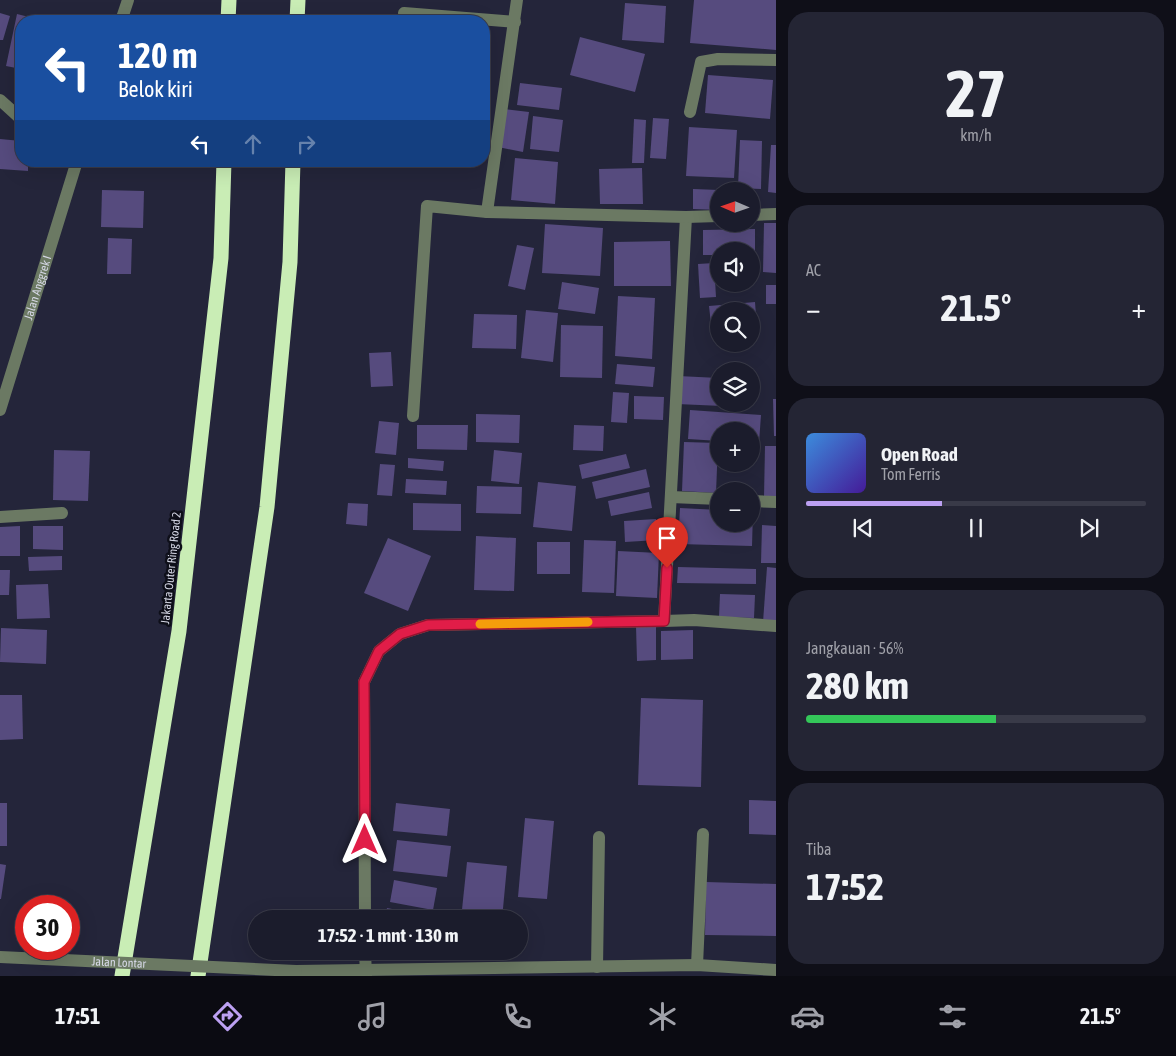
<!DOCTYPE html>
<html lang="id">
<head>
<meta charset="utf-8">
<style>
  body { margin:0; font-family:"Asap Condensed",sans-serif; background:#242534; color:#f1f3f6; height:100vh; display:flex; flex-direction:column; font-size:19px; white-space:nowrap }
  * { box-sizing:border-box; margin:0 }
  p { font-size:16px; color:#a0a1a9 }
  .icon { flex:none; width:28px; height:28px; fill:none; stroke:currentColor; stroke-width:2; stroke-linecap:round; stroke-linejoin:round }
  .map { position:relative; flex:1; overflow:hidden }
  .details { display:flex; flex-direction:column; gap:12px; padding:12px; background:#0f0f18; width:400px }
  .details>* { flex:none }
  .hud { position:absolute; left:15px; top:15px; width:475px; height:152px; border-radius:20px; box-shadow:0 5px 20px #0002,0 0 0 1px #393a48; background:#1a4fa0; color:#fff; overflow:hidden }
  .needle { width:32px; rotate:272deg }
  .controls { position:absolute; left:710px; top:182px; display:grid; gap:10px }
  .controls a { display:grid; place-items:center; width:50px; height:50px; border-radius:50%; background:#1b1c2c; box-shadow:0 5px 20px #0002,0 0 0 1px #393a48; font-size:25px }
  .speed { position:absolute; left:15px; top:895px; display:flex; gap:10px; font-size:25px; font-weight:700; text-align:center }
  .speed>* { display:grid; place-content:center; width:65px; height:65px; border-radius:50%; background:#1b1c2c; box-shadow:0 5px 20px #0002,0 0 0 1px #393a48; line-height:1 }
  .speed .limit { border:8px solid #d22; background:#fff; color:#111 }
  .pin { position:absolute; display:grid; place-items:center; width:42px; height:42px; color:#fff; margin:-51px -21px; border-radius:50% 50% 50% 0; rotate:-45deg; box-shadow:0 0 5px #0007 }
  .pin .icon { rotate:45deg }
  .me { position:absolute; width:55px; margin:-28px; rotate:0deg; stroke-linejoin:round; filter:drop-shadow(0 0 4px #0008) }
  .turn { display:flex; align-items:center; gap:18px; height:105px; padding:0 20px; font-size:22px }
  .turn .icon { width:65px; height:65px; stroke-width:2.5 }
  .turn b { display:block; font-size:35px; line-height:42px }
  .lanes { display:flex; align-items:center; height:48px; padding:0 20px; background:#0003; justify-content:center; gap:25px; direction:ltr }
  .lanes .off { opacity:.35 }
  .big { font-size:38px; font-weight:700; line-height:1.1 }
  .details .tile { flex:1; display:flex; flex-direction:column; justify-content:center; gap:8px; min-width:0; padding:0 18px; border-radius:20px; background:#242534 }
  .details .dial { align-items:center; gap:0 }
  .dial b { font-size:65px; line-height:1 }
  .song { display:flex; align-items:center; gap:15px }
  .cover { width:60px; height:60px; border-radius:8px; background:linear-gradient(135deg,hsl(210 70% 55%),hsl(260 70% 35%)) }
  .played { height:5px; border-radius:2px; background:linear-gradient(90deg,#bca0f2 40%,#393a48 40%) }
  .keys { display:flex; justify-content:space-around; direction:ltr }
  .heat { display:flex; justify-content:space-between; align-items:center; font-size:28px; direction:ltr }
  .charge { height:8px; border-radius:4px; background:linear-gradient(90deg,#34c759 56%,#393a48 0) }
  .trip { position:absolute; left:248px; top:910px; width:280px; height:50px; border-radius:25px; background:#1b1c2c; box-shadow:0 5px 20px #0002,0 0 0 1px #393a48; font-weight:700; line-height:50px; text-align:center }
  .tab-bar { display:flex; height:80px; justify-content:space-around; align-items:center; background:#0b0b12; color:#a0a1a9 }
  .tab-bar .icon { width:35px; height:35px }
  .tab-bar .current { color:#bca0f2 }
  .tab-bar b { font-size:22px; color:#f1f3f6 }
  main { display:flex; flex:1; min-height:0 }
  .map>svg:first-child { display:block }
  .building { fill:#564b7e }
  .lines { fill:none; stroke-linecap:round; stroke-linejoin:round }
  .minor { stroke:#6b7963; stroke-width:12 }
  .highway { stroke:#c9edb5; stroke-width:15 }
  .minor-bridge { stroke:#6b7963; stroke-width:12 }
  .route-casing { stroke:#92132f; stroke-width:12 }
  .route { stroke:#e11d48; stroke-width:9 }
  .slow { stroke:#f59e0b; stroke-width:9 }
  .labels { text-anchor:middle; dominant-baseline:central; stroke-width:5; stroke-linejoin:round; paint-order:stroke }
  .street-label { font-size:12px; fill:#d5d7e5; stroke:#0e0f19 }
</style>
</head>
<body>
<main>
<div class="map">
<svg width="776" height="976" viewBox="0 0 776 976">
  <rect width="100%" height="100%" fill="#24253a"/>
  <g class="building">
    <polygon points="694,0 776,0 776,50 690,43"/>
    <polygon points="625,3 666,6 664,43 622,40"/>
    <polygon points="0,13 10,16 3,40 0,40"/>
    <polygon points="17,14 33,18 32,21 21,21 21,69 6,66"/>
    <polygon points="580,37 645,54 635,92 570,75"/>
    <polygon points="708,75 773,80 770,119 705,113"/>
    <polygon points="520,83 562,88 559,110 517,105"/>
    <polygon points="504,109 529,112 523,152 498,147"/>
    <polygon points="533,116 563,120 559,152 530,149"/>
    <polygon points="653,118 669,119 666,159 650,158"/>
    <polygon points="634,119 646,120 644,163 632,163"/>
    <polygon points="689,127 737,130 734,178 686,176"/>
    <polygon points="0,139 21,141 21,161 28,161 28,171 0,169"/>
    <polygon points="740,140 762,141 761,189 738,188"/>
    <polygon points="771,145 776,145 776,193 768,192"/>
    <polygon points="515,158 558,162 555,204 511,200"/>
    <polygon points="642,168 643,204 600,204 599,169"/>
    <polygon points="693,189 719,190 719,210 693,209"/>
    <polygon points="102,190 144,191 143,228 101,227"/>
    <polygon points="764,223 776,223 776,273 763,272"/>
    <polygon points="545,224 603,228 600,276 542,273"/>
    <polygon points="755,229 755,254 751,255 751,251 719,251 719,255 703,255 703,230"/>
    <polygon points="108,238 132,239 131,274 107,274"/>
    <polygon points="670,241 671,286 614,286 614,242"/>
    <polygon points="517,245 534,248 525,290 508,286"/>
    <polygon points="714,263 716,297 700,298 698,264"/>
    <polygon points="562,282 599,288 595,314 558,309"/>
    <rect x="766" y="285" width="10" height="19"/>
    <polygon points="618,296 655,298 652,359 615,356"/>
    <polygon points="755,302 757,329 751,330 751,311 719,311 719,332 712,333 709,306"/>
    <polygon points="526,310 558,313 553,362 521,358"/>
    <polygon points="474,314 517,315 516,349 472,348"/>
    <polygon points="561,325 603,326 602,378 560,377"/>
    <polygon points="391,352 393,386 371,387 369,353"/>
    <polygon points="617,364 655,367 653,387 615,384"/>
    <polygon points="678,376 719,378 719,404 723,404 722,406 677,404"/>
    <polygon points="613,392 629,393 627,423 611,422"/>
    <polygon points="634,396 664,397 663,420 634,419"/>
    <polygon points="773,399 776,399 776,436 774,436"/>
    <polygon points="690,410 761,415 759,443 751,443 751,431 719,431 719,441 688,439"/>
    <polygon points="476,414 520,415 519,443 476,442"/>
    <polygon points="379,421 399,423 396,455 375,453"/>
    <polygon points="417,425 468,425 467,450 417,449"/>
    <polygon points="574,425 604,426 603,451 573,450"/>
    <polygon points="684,442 718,443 716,493 682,491"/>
    <polygon points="765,446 776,446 776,497 764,497"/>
    <polygon points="54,450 90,451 88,501 53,500"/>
    <polygon points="494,450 522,453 519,484 491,481"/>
    <polygon points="626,454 630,468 582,479 579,465"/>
    <polygon points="408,458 444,461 443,471 408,468"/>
    <polygon points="380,464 395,465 392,496 377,495"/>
    <polygon points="646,469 650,487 596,499 592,482"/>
    <polygon points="406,479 447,481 446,495 405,493"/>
    <polygon points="538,482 576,486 572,531 533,527"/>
    <polygon points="477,486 522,487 521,514 476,513"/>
    <polygon points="649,492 652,508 611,516 608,501"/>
    <polygon points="348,503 368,504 367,526 346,524"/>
    <polygon points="413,503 461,504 461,531 413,530"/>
    <polygon points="680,508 719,510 719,524 751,524 751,511 753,511 752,546 678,544"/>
    <polygon points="656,519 658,540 625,542 624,521"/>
    <polygon points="762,525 776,526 776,563 761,563"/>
    <polygon points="20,526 20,556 0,556 0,527"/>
    <polygon points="33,526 63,526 63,550 33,549"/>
    <polygon points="476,536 516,538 514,591 474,590"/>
    <polygon points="388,538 431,556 408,611 364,593"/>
    <polygon points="584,540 616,541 614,593 582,592"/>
    <rect x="537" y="542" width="33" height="32"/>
    <polygon points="618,551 659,553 657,598 616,596"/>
    <polygon points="62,556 62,570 29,571 28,557"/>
    <polygon points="678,567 756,569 756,584 677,583"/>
    <polygon points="767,567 776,568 776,623 763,622"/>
    <polygon points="0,570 10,570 9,595 0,595"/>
    <polygon points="48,584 50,618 17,619 16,585"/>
    <polygon points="720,594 755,595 754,618 719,617"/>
    <polygon points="636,626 656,626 656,660 637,661"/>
    <polygon points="1,628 47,630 46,664 0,662"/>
    <polygon points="693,630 693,659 661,660 661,631"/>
    <polygon points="0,695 22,695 23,739 0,740"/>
    <polygon points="641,698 703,700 701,787 638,785"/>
    <polygon points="749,800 776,801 776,835 749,834"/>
    <rect x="0" y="803" width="7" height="43"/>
    <polygon points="396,803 450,809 447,836 393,831"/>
    <polygon points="525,818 554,821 547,899 518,897"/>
    <polygon points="397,840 451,846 447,877 393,871"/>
    <polygon points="467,862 507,866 502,919 461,919"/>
    <polygon points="0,864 6,865 1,899 0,899"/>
    <polygon points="394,880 437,888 433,910 390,902"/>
    <polygon points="706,882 776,884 776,936 705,935"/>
    <polygon points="387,908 438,918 438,919 385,919"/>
    <polygon points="406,951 443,951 442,959"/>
  </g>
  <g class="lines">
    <g class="minor">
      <polyline points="404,13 515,22"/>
      <polyline points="121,21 128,0"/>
      <polyline points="0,100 21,119"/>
      <polyline points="690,112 701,62 718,59 776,60"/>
      <polyline points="487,212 517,0"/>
      <polyline points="751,215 776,214"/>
      <polyline points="686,217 664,621 694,620 776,626"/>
      <path id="s1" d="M0,410L77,161"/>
      <polyline points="413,416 427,206 487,212 686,217 719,216"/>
      <polyline points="671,497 719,499"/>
      <polyline points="751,501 776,502"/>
      <polyline points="0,517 62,513"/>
      <polyline points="365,919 364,682 379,651 400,634 428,625 664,621"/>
      <polyline points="365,951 366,976"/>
      <polyline points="697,965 703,834"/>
      <polyline points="597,967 599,837"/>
      <polyline points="296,971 697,965 776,970"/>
    </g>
    <g class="highway">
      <polyline points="228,21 229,0"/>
      <polyline points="297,21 298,0"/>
      <polyline points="122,976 179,631 221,258 224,161"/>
      <polyline points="198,976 267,507 290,262 293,161"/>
    </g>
    <path class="minor-bridge" id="s2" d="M0,957L296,971"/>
  </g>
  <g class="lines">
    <defs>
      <polyline id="route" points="365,840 364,682 379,651 400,634 428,625 664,621 667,568"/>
    </defs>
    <use href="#route" class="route-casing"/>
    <use href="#route" class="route"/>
    <polyline class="slow" points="480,624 588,622"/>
  </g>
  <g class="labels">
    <g class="street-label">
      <text stroke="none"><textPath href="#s1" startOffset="128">Jalan Anggrek I</textPath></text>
      <text transform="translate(171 568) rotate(-84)">Jakarta Outer Ring Road 2</text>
      <text stroke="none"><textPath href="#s2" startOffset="119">Jalan Lontar</textPath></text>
    </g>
  </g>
</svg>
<div class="controls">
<a><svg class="needle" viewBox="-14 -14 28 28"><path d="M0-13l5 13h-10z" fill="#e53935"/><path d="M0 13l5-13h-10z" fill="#a0a1a9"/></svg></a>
<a><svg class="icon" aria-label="sound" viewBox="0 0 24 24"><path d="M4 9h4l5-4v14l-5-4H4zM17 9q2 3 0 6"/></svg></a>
<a><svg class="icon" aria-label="search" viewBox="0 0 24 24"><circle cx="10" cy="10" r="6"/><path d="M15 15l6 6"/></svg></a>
<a><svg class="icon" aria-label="layers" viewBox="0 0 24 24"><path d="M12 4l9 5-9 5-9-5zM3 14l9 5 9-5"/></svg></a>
<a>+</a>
<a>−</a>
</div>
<div class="speed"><div class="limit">30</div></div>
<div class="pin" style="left:667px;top:568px;background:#d93025"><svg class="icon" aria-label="arrive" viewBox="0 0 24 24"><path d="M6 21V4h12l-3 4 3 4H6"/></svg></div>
<svg class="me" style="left:365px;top:840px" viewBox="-20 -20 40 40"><path d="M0-17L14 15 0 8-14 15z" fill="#e11d48" stroke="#fff" stroke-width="4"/></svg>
<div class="trip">17:52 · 1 mnt · 130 m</div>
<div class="hud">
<div class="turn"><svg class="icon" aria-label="left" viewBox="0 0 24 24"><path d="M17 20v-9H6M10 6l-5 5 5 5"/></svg><div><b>120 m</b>Belok kiri</div></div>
<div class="lanes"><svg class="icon" aria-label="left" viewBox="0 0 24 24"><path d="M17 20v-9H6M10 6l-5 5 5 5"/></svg><svg class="icon off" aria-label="ahead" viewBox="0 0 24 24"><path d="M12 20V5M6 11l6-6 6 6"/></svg><svg class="icon off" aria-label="right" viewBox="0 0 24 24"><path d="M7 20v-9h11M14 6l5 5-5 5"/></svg></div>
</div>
</div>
<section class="details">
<div class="tile dial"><b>27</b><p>km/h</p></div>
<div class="tile"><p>AC</p>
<div class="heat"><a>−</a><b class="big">21.5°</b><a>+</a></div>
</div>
<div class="tile">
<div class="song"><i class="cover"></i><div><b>Open Road</b><p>Tom Ferris</p></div></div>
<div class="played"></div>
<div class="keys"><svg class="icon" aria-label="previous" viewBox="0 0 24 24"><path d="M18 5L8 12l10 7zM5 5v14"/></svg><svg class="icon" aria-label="pause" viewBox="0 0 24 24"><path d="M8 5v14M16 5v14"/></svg><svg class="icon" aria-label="next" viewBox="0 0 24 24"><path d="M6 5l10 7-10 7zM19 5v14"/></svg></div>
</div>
<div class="tile"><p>Jangkauan · 56%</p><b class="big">280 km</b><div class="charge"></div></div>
<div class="tile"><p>Tiba</p><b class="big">17:52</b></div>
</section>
</main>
<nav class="tab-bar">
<b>17:51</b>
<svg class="icon current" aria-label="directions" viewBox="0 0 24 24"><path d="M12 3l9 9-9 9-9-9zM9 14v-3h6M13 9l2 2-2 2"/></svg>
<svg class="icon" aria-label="music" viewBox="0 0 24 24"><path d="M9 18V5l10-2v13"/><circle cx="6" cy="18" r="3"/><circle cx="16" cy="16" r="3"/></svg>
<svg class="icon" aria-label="phone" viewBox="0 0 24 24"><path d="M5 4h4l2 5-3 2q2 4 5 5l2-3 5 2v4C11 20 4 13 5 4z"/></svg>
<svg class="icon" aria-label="climate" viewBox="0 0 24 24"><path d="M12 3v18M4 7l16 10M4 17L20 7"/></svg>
<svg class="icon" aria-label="car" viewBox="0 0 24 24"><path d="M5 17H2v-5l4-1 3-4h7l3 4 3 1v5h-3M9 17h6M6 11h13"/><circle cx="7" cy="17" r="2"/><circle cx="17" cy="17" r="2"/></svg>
<svg class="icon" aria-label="filters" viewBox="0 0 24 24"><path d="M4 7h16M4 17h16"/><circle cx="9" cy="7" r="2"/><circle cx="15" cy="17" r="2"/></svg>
<b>21.5°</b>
</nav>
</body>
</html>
